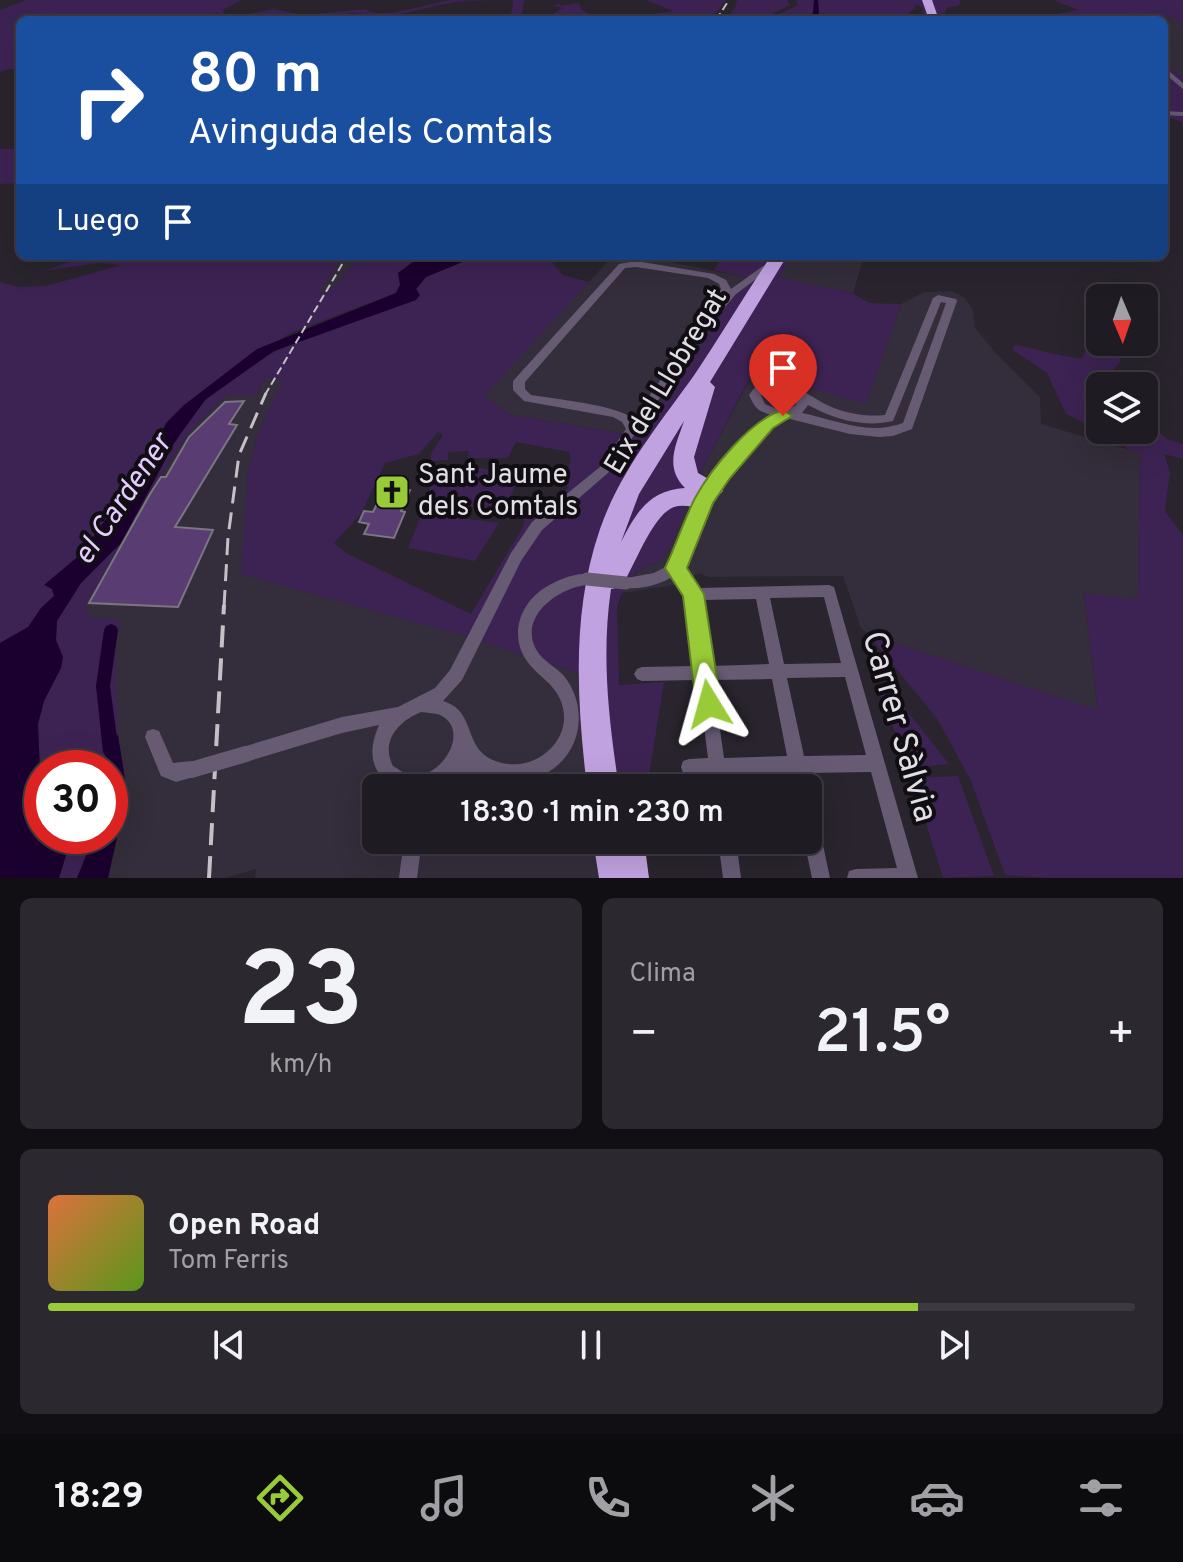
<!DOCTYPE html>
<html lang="es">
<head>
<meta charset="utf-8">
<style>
  body { margin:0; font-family:Overpass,sans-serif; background:#2c282f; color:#f1f3f6; height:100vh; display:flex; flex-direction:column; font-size:30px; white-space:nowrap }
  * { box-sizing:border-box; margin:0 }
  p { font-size:26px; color:#a1a1a5 }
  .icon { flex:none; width:44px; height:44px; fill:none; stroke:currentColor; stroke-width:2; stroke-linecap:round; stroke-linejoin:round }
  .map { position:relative; height:878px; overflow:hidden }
  .panel { display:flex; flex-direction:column; gap:20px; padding:20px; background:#110f13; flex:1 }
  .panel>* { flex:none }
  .banner { position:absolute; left:16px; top:16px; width:1152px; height:244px; border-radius:12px; box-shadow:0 8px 32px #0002,0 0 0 2px #3c3940; background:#1a4fa0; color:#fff; overflow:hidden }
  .needle { width:52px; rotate:178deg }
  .controls { position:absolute; left:1086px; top:284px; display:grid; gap:16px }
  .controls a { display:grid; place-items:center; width:72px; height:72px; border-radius:12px; background:#1f1b22; box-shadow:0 8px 32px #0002,0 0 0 2px #3c3940; font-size:40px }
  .speed { position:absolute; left:24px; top:750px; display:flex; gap:16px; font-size:40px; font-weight:700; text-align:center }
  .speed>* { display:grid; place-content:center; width:104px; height:104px; border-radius:50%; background:#1f1b22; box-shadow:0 8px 32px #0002,0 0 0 2px #3c3940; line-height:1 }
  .speed .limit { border:12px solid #d22; background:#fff; color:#111 }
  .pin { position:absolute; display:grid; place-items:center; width:68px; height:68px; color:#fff; margin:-82px -34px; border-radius:50% 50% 50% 0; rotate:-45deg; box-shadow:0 0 8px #0007 }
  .pin .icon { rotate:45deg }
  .me { position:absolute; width:88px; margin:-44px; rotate:352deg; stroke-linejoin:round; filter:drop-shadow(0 0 6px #0008) }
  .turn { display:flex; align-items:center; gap:28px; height:168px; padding:0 40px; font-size:36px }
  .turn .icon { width:104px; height:104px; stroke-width:2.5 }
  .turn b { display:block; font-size:56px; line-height:68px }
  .then { display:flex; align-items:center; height:76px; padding:0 40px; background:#0003; gap:16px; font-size:30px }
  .big { font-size:60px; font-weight:600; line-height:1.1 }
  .panel .card { flex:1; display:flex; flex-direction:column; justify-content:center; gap:12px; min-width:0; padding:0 28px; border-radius:12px; background:#2c282f }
  .panel .dial { align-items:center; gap:0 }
  .dial b { font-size:104px; line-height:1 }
  .song { display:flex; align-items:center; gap:24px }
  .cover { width:96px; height:96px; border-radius:12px; background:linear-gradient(135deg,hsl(20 70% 55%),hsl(90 70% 35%)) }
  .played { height:8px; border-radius:4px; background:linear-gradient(90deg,#98cb37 80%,#3c3940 80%) }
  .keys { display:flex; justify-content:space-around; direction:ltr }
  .heat { display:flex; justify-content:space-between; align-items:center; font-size:44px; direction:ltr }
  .panel .tiles { flex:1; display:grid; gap:20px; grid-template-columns:1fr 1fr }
  .card:last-child { grid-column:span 2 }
  .trip { position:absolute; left:362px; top:774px; width:460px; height:80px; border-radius:12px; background:#1f1b22; box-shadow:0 8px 32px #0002,0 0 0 2px #3c3940; font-weight:600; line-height:80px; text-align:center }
  .menu { display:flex; height:128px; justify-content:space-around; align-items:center; background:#0c0b0e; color:#a1a1a5 }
  .menu .icon { width:56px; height:56px }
  .menu .current { color:#98cb37 }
  .menu b { font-size:36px; color:#f1f3f6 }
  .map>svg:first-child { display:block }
  .built { fill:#342d3b }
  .green { fill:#3d2353; fill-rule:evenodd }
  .water { fill:#1b002f }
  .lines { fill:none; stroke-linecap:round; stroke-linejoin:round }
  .canal { fill:#1b002f; fill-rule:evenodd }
  .building { fill:#583c72; stroke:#7b7681; stroke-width:2 }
  .street { fill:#675b74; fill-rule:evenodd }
  .highway { fill:#c1a2e0; fill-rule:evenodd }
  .rail-far2 { stroke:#c3c0c6; stroke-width:2; stroke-dasharray:8 4; stroke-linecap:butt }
  .rail-far1 { stroke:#c3c0c6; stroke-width:3; stroke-dasharray:17 9; stroke-linecap:butt }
  .rail { stroke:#c3c0c6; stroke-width:4; stroke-dasharray:22 11; stroke-linecap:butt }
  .street-bridge-far1 { stroke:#675b74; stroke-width:13 }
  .street-bridge { stroke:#675b74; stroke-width:16 }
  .route { fill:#98cb37; stroke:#638424; stroke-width:2 }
  .labels { text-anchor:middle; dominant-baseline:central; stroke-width:8; stroke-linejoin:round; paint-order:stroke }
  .street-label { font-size:28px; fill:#e1dee4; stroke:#100e12 }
  .poi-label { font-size:28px; fill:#e1dee4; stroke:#100e12; text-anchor:start }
  .water-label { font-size:30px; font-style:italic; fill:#e5ccff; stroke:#100e12 }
  .near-street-label { font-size:34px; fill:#e1dee4; stroke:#100e12 }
</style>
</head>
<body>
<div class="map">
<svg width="1183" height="878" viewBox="0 0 1183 878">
  <rect width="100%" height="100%" fill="#29242d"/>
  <g class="built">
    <polygon points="1160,16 1178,19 1183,26 1183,77 1164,66 1164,20 1140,20"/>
    <polygon points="343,256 359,256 337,285 316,296"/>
    <polygon points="639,256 746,277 638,436 511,415 483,396 612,257"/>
    <polygon points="774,256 864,256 853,293 779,278"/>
    <polygon points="951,291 964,297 973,310 975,328 994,351 1040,397 1041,424 1140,453 1138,599 1084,595 1098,711 868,634 861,628 843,576 708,577 700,573 674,585 622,593 637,572 659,562 670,548 699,475 754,372 866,403 901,304 924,292"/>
    <polygon points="266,378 284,379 256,439 248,473 242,574 462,635 585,675 594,788 376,788 376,840 600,840 605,878 255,878 256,869 226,878 108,878 127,792 116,730 116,641 121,621 89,617 86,604 149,493 191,430 226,395 256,395"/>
  </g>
  <g class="green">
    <path d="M26,0H241L223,10L224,16L235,17L272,9L304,15L365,9C381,21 432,2 451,0C467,0 486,1 503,0L454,2L387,17L353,13L304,20H262L260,17L226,19L217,13L205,20H20V71L9,69L0,72V10Z"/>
    <polygon points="513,0 524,0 522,14 550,16 562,8 553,6 540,12 559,3 561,6 579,3 581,9 591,15 586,20 521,15 518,20 506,20 512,11"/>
    <polygon points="646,0 726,0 711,20 607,20 673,11"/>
    <polygon points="737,0 787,0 790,5 760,20 724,20 735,8"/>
    <polygon points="796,0 960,0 961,2 958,6 947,8 941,20 922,20 923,8 917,5 908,14 890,20 767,20 798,5"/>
    <polygon points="1053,0 1183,0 1183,26 1178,19 1160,16 1140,20 1041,20 1041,17 1078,10"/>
    <polygon points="1164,66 1183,77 1183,131 1182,122 1164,116"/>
    <polygon points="0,149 20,149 20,183 0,184"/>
    <polygon points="87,256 343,256 317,295 337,285 359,256 421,256 412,260 396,293 290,333 167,422 138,474 81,554 45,585 52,589 54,596 41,608 29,627 0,643 0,282 19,287 46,286 121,265 100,263 43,271"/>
    <path d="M477,256H573L552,263L563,275L589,282L484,396L511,415L638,436L745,277L714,270L723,256H774L789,260L780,278L853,293L869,303L901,304L866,404L753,372L699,475L670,548L659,562L636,572L622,593L617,606L619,685L664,682L647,788H594L585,675L461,635L241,574L248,473L256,439L283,379L266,378L256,395H226L191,430L149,493C165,461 181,426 207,399C260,344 347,326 416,300V290L426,277ZM438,432L443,435L431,454V461L448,460V452L469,451L468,458H508L516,442L569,452L571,460L562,484L569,487L539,509L524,510V525L471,614L346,553L334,543L361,514L385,463L419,454Z"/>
    <path d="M1096,342L1114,344L1121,357L1119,364L1095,387L1100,399V430H1144V420L1167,439L1183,444V459L1164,454L1170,472L1165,511L1183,535V878H1048L1005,875L971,781L938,720L868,634L1098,710L1084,594L1138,599L1140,453L1127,449L1116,437L1066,414L1047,373L1013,350V346L1018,345C1030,348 1076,360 1082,358L1087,348Z"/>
    <polygon points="476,467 520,476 504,510 425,501 435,473 448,470 471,473"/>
    <polygon points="422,513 499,523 475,561 408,548"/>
    <polygon points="121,543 86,605 89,617 122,620 116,641 118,735 102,742 108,768 42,768 42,823 35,809 34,797 40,771 38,724 44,701 61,668 62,657 56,640 57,621 81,583"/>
    <polygon points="885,683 949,764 909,768 877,685"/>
    <polygon points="958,776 994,876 943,878 912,778"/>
    <polygon points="72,836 94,836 77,878 59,878"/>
  </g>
  <g class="water">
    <polygon points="421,256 477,256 426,277 416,289 420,295 416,300 274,351 205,400 174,443 121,543 81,583 57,621 56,640 63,657 61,668 44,701 38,724 40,771 34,797 35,809 42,823 42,836 72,836 59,878 0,878 0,643 28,627 41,608 54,596 52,589 44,585 81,554 138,474 167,422 184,405 257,349 396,293 400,285 398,273"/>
    <polygon points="118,735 127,792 108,878 77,878 94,836 110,836 110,768 102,742"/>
  </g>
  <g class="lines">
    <g class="canal">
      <polygon points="814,0 818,0 819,13 811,20 805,20 813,13"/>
      <polygon points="111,624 116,626 118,630 110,686 119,752 116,757 111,760 106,757 103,752 96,686 104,630 106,626"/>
    </g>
  </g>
  <g class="building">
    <polygon points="244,401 229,424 237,425 175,527 213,530 178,607 89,603 150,494 161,477 166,477 189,437 225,402"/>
    <polygon points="390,488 410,490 401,511 405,512 394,538 364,534 369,524 359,522 364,511 373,512 384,490"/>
  </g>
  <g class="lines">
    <g class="street">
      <polygon points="1164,67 1183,83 1183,89 1164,73"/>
      <polygon points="1164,111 1183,112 1183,116 1164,115"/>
      <path d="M636,261L714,274L726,280L731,289L763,266L766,265L771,268L736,294L710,325L608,473L542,530L521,561L462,680L443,701C481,712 458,757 508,764C544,768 577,732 559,697C552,683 539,676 530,665C508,639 518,604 546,587C558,580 578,571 592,575L594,579L592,583C584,586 576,586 568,590C544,600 521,624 537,651C544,662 556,667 564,676C585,702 584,741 559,764C540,782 514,783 490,778C482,777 475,775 466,776C454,778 443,787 432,788C387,794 359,770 379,725L342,733L246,762L240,760L238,754L240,748L246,746L342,717L398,707L435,688L450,670L511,553L532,522L600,467L626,429L622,422L613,417L524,401L513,390V381L619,264ZM636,267L708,278L719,284L721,289L715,299L719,302L702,321L633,419C618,405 555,399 531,395L525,389V382L625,268ZM421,712C427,713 435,713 440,715C472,730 441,781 410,775C405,774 398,769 393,766C380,741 399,721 421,712Z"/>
      <path d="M938,295L956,299L957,301L912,429L893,436L879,437L850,434L790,419L770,426L727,476L710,502L691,555L684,568L698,588L829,585L834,587L918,878H847L849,871L856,869L897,868L871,772L807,773L811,788L808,794V788H793L790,773L727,775L729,788H711L710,775H689L683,773L681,767L683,761L689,759L708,758L698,680L642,681L637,679L634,674L637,669L642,667L696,666L687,595L674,576C659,585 638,591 621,587L619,583L621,579L654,573L671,564L678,553L699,498L719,470L762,420L773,416C757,410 756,410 749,395C773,360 807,398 834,408C850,414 867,417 885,415L933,298ZM941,302L946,303L903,423C868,436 836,420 802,413L808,405C834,419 863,428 893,421ZM768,389C779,387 787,390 795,397L796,405L784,412L765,404L761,395ZM824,597L841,663L784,664L770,598ZM756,599L769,664L711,666L702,600ZM845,677L866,755L804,756L787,678ZM772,679L787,756L724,758L713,680Z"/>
      <polygon points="153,729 159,731 173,763 191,761 197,764 200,770 197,776 176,782 161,776 145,737 147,731"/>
      <polygon points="808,808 814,811 817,817 830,878 812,878 804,840 808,840"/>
      <polygon points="404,840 422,840 417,878 399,878"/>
      <polygon points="718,840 736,840 741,878 723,878"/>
    </g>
    <g class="highway">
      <polygon points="922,0 932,0 939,20 929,20"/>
      <path d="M771,256H787L710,382L715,387L694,457L698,473L719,485L723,491L715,499L712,507C699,511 687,503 674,507C652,515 635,566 621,587L611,589C601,656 609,722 619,788H587C577,701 571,613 600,529C620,471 660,423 695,374C721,335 745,295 771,256ZM684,421C676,445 664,467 685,488C649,490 636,513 621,542L639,494Z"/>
      <polygon points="593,840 644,840 649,878 599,878"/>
    </g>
    <g class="rail-far2">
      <polyline points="716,20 729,0"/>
      <polyline points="265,395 347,256"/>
    </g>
    <polyline class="rail-far1" points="224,607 228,537 239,455 266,393"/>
    <polyline class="rail" points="209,878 224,605"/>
    <polyline class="street-bridge-far1" points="587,579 626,583"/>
    <polyline class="street-bridge" points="191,770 246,754"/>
  </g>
  <path class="route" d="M783,410L792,416L773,428L730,478L713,503L687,568L704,594L721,704L717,712L709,715L700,712L696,704L683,596L665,568C676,545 684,520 695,498C711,469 751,419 783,410Z"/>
  <defs>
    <symbol id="church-square" viewBox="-11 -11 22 22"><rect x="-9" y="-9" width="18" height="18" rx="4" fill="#98cb37" stroke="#100e12"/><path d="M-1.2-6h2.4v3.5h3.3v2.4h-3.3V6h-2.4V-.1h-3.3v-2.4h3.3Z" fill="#111"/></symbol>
  </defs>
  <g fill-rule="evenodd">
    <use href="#church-square" x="372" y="472" width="40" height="40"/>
  </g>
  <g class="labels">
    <g class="street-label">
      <text transform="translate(667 382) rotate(-59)">Eix del Llobregat</text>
    </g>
    <g class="poi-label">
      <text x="418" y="476">Sant Jaume<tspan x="418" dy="32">dels Comtals</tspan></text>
    </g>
    <g class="water-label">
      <text transform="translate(124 500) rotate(-56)">el Cardener</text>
    </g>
    <g class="near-street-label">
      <text transform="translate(898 727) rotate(74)">Carrer Sàlvia</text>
    </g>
  </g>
</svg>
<div class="controls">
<a><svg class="needle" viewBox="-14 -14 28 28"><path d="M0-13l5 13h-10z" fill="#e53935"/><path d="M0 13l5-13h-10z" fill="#a1a1a5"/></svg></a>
<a><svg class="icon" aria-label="layers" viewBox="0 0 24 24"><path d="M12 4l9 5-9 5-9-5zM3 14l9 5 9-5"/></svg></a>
</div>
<div class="speed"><div class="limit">30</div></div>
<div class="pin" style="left:783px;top:416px;background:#d93025"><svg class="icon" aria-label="arrive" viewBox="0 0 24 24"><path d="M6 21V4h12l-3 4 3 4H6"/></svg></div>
<svg class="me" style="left:709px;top:704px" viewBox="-20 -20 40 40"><path d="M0-17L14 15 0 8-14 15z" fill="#98cb37" stroke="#fff" stroke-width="4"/></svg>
<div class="trip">18:30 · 1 min · 230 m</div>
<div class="banner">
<div class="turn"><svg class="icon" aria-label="right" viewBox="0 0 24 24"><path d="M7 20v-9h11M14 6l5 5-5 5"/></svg><div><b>80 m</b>Avinguda dels Comtals</div></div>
<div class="then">Luego<svg class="icon" aria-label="arrive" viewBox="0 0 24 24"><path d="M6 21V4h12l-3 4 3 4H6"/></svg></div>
</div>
</div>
<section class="panel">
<div class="tiles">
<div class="card dial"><b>23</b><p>km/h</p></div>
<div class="card"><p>Clima</p>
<div class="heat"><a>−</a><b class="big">21.5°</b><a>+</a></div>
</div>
<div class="card">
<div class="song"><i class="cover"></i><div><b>Open Road</b><p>Tom Ferris</p></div></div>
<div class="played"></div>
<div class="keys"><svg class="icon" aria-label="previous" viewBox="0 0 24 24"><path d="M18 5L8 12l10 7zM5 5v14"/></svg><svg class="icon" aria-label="pause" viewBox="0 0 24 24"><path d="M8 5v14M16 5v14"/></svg><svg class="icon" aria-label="next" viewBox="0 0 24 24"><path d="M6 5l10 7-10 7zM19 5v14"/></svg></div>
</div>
</div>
</section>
<nav class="menu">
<b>18:29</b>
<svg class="icon current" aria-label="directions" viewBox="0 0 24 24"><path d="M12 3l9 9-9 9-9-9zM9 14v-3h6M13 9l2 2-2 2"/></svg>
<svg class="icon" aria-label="music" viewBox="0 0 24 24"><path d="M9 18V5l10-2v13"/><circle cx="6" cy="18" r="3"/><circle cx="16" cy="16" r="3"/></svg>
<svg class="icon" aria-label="phone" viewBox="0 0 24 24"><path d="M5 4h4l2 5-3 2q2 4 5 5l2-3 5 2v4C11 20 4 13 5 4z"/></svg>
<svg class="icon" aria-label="climate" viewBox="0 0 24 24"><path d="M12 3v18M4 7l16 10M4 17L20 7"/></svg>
<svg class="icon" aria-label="car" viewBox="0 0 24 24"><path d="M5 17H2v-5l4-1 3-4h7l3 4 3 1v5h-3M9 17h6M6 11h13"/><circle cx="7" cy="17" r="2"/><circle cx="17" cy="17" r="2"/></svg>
<svg class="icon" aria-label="filters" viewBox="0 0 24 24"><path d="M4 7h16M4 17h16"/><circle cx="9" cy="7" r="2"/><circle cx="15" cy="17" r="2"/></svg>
</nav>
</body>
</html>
